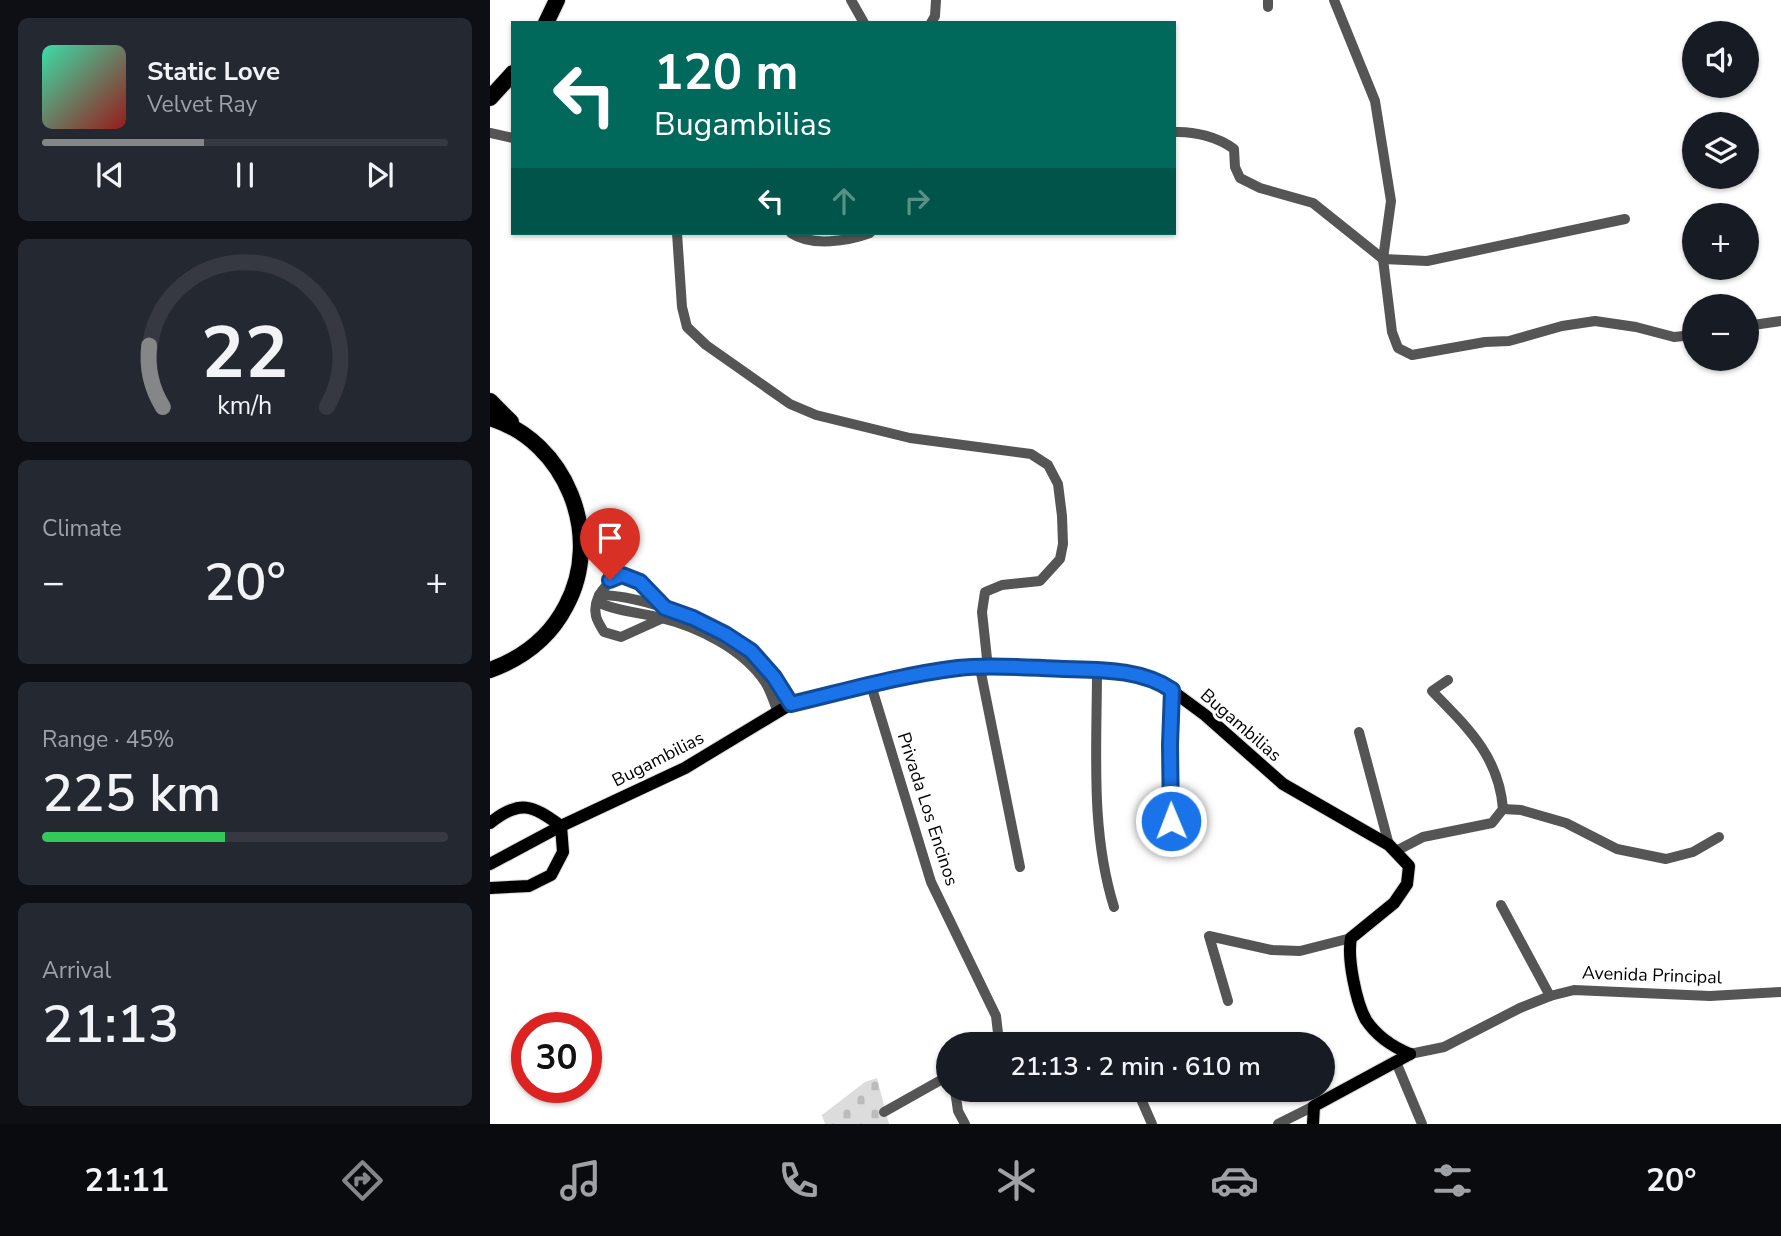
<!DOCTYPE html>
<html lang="en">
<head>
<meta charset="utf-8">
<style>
  body { margin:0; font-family:"Nunito Sans",sans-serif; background:#242831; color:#f1f3f6; height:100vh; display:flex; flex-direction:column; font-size:26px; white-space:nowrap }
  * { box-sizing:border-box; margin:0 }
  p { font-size:23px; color:#9ea1a6 }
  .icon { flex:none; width:38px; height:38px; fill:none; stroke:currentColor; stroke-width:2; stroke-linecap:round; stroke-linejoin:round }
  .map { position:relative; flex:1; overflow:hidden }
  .side { display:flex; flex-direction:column; gap:18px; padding:18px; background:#0d0f14; width:490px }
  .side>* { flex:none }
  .guide { position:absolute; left:21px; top:21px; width:665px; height:214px; border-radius:0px; box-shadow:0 2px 5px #0004; background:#00695c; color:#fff; overflow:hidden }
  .controls { position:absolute; left:1192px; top:21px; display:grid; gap:14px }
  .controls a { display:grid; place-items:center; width:77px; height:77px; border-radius:50%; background:#171b24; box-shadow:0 2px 5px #0004; font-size:35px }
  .speed { position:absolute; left:21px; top:1012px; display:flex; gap:14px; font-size:35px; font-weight:700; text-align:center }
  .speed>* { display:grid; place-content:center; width:91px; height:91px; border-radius:50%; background:#171b24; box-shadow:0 2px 5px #0004; line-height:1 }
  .speed .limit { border:10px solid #d22; background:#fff; color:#111 }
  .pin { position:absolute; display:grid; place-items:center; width:60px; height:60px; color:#fff; margin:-72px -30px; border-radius:50% 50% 50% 0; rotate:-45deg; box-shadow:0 0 7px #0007 }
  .pin .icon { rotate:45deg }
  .me { position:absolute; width:77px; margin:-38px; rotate:359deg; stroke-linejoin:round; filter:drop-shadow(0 0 5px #0008) }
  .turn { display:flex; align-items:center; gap:24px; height:147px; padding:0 28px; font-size:32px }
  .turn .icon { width:91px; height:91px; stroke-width:2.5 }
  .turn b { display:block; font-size:49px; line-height:60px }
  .lanes { display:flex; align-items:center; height:66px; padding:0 28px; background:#0003; justify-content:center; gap:35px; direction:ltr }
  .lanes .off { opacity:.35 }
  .big { font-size:52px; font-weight:600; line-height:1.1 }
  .side .widget { flex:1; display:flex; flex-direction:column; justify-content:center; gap:10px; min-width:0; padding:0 24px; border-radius:10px; background:#242831 }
  .side .dial { align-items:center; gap:0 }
  .dial svg { height:182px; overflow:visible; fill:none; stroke:#363941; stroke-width:7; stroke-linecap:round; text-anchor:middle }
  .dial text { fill:#f1f3f6; stroke:none }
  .song { display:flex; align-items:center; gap:21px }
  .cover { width:84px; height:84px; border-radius:10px; background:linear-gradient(135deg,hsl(160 70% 55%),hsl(0 70% 35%)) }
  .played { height:7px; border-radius:4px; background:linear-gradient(90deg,#858687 40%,#363941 40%) }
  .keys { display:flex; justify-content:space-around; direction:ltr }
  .heat { display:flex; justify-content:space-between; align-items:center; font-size:38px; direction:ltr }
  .charge { height:10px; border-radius:5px; background:linear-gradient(90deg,#34c759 45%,#363941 0) }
  .trip { position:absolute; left:446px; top:1032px; width:399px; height:70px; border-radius:35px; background:#171b24; box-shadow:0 2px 5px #0004; font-weight:600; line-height:70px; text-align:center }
  .tabs { display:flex; height:112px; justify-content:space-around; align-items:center; background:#090b0e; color:#9ea1a6 }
  .tabs .icon { width:49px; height:49px }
  .tabs .on { color:#858687 }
  .tabs b { font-size:32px; color:#f1f3f6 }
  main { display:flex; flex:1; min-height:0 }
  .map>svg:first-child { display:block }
  .cemetery { fill:url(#cemetery-stones) }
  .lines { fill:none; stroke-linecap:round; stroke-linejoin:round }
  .major-casing { stroke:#dbdbdb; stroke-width:14 }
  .highway-casing { stroke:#dbdbdb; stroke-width:18 }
  .minor { stroke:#555; stroke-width:10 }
  .major { stroke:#000; stroke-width:12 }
  .highway { stroke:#000; stroke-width:16 }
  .route-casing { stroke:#114b97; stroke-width:18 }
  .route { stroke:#1a73e8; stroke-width:12 }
  .labels { text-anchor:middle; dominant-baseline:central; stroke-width:6; stroke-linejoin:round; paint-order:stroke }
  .street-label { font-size:18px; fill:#000; stroke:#fff }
</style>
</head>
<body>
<main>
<section class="side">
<div class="widget">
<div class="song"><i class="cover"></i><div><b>Static Love</b><p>Velvet Ray</p></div></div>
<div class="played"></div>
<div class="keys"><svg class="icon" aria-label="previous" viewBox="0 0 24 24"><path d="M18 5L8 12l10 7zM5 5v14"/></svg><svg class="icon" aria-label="pause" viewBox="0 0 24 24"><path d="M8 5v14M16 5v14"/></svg><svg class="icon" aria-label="next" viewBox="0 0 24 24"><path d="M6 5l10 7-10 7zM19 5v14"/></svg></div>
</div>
<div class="widget dial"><svg viewBox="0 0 100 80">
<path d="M14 69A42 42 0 1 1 86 69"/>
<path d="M14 69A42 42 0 0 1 8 42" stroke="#858687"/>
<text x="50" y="56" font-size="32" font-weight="700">22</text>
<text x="50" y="72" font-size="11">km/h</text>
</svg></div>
<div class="widget"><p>Climate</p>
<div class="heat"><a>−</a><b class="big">20°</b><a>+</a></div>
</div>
<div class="widget"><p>Range · 45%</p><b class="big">225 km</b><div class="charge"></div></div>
<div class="widget"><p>Arrival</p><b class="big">21:13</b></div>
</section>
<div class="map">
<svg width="1291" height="1124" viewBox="0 0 1291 1124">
  <defs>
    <pattern id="cemetery-stones" width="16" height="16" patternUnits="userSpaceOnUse" patternTransform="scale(1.75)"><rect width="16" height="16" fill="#dcdcdc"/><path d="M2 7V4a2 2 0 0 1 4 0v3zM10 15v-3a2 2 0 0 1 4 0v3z" fill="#bbb"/></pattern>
  </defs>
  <rect width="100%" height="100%" fill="#fff"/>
  <polygon class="cemetery" points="387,1078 399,1124 335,1124 332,1115 375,1082"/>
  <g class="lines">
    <defs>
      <g id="major">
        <path d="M0,823C30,799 42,805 71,826L73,852L61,875L39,886L0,888"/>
        <path d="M0,864L71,826L195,768L301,704L408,679L471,667L607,669L639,673L669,681L715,715L793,784L899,845L919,866L917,884L904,903L861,938C857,958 866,1002 876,1020C886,1035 903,1047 920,1054"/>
        <polyline points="823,1124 824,1106 920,1054"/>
      </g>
      <g id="highway">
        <polyline points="56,23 67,0"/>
        <polyline points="0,98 23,73"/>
        <polyline points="0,401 21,422"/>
        <path d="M0,418C76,441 114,536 76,606C60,637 33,658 0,670"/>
      </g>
    </defs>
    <use href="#major" class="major-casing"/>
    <use href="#highway" class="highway-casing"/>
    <g class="minor">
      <polyline points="361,0 374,23"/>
      <polyline points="844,0 885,101 901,201 893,259 902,332 908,348 922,355 995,342 1019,341 1072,326 1105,321 1146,327 1184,337 1204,335"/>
      <polyline points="778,7 778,0"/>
      <polyline points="441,23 445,16 446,0"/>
      <path d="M684,132C704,131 728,137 744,149L745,167L750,178L770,188L823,203L893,259"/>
      <polyline points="0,133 23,138"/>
      <polyline points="187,233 192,307 197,327 216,345 300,404 326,415 420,438 541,454 558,465 568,484 572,516 573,544 570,559 550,581 512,585 495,592 492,612 498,668"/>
      <path d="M301,233C322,247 358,241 380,233"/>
      <polyline points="893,259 937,261 1135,219"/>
      <polyline points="1256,326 1291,321"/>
      <path d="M109,595C151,595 230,624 261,652C278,667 289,686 301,704"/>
      <path d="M108,602C127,612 150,612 171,618C208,627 253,649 275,682C281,691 284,703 288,712"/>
      <path d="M173,618L131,637L114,632C111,627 107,621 106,616C102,598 117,581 132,575L150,582L174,608"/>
      <polyline points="490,668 530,867"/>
      <path d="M607,669C607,749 600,830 624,907"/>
      <path d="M958,680L942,691C977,727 1009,756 1013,809"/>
      <polyline points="381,685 441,882 506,1016 508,1033 502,1045"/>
      <polyline points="869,732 899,845"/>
      <polyline points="1013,809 1031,810 1076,823 1127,849 1176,859 1203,852 1229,837"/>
      <polyline points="681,821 680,745 682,690"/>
      <polyline points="906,851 933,837 1002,823 1013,809"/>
      <polyline points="1011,905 1060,996"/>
      <polyline points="738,1001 719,936 782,950 810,951 861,938"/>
      <polyline points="920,1054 954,1047 1030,1008 1060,996 1084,990 1220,996 1291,992"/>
      <polyline points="906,1062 932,1124"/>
      <polyline points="465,1090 468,1111 475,1124"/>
      <polyline points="647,1090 662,1124"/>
      <polyline points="394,1112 458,1076"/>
      <polyline points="788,1124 824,1106"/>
    </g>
    <use href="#major" class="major"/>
    <use href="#highway" class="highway"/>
  </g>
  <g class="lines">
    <defs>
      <path id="route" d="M120,580L132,575L150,582L175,608L203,618L235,634L261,651L284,677L301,704C356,691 411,675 468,668C500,664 542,668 574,669C611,670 651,669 682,690L680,745L681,821"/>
    </defs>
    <use href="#route" class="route-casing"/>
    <use href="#route" class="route"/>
  </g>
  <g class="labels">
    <g class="street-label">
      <text transform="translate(751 725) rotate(41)">Bugambilias</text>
      <text transform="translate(168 759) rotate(-27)">Bugambilias</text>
      <text transform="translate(438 809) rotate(72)">Privada Los Encinos</text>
      <text transform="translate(1162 975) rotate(2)">Avenida Principal</text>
    </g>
  </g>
</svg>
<div class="controls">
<a><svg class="icon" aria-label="sound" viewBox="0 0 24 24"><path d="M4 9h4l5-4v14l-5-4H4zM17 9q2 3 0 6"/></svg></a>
<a><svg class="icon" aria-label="layers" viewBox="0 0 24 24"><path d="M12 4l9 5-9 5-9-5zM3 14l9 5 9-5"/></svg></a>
<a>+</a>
<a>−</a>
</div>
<div class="speed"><div class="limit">30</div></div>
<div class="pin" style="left:120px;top:580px;background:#d93025"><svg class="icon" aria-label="arrive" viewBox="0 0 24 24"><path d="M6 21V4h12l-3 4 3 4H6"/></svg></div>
<svg class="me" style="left:681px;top:821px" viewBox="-20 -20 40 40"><circle r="17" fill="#1a73e8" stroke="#fff" stroke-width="3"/><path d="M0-11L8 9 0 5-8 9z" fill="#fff"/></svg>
<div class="trip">21:13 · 2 min · 610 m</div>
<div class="guide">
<div class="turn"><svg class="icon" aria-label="left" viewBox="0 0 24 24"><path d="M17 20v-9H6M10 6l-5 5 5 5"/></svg><div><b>120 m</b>Bugambilias</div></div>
<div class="lanes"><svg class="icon" aria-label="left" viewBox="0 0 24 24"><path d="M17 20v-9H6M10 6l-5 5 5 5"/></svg><svg class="icon off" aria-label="ahead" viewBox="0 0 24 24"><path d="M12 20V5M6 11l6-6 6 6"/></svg><svg class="icon off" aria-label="right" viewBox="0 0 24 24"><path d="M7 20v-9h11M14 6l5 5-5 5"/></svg></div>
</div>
</div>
</main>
<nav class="tabs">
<b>21:11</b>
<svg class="icon on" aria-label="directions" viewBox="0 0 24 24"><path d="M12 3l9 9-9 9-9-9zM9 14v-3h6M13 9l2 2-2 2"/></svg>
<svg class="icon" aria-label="music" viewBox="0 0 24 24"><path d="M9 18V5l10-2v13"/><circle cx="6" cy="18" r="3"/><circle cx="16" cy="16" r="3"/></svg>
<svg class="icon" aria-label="phone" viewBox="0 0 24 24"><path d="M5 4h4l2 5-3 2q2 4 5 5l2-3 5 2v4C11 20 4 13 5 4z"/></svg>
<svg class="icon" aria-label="climate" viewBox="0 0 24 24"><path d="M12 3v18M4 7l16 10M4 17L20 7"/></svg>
<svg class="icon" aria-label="car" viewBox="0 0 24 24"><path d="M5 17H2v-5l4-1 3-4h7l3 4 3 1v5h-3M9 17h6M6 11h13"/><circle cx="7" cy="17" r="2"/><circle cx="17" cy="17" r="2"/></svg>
<svg class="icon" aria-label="filters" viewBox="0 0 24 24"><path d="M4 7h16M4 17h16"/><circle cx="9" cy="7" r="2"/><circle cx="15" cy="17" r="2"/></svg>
<b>20°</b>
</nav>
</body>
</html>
